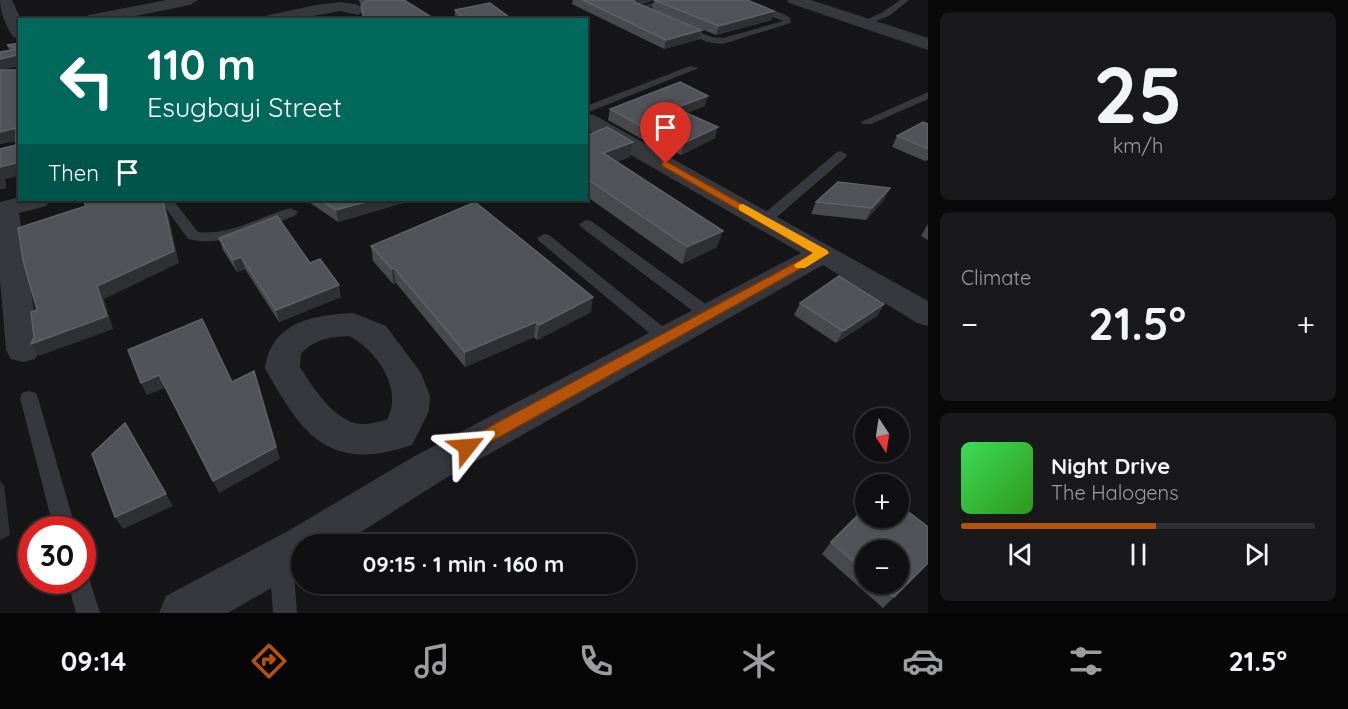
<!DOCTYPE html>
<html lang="en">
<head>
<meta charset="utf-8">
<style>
  body { margin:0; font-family:Quicksand,sans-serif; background:#19191b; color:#f1f3f6; height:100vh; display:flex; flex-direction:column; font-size:22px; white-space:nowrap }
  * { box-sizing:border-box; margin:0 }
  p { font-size:20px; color:#9c9d9f }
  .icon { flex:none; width:33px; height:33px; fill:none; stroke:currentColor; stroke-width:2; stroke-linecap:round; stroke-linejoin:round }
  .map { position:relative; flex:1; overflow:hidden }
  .drawer { display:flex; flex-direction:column; gap:12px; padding:12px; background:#09090a; width:420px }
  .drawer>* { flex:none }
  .hud { position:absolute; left:18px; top:18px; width:570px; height:183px; border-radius:0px; box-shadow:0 2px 4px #0004,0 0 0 2px #303032; background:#00695c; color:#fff; overflow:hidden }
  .needle { width:39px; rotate:168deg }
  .controls { position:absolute; left:855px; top:408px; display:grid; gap:12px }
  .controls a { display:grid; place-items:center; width:54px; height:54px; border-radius:50%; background:#101012; box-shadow:0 2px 4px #0004,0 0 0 2px #303032; font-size:30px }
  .speed { position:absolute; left:18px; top:516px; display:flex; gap:12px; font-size:30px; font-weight:700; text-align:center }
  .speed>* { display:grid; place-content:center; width:78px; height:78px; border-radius:50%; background:#101012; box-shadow:0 2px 4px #0004,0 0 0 2px #303032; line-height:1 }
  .speed .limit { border:9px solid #d22; background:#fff; color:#111 }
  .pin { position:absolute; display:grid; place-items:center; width:51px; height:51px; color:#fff; margin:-62px -26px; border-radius:50% 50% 50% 0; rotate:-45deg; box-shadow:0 0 6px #0007 }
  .pin .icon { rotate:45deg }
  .me { position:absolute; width:66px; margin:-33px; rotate:62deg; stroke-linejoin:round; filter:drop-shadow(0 0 4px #0008) }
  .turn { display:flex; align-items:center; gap:21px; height:126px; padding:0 30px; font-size:27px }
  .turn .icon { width:78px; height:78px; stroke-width:2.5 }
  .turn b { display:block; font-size:42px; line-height:51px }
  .then { display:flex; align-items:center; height:57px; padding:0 30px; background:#0003; gap:12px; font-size:22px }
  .big { font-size:45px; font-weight:700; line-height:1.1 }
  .drawer .card { flex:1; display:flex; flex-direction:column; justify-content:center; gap:9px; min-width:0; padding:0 21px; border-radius:9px; background:#19191b }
  .drawer .dial { align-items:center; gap:0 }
  .dial b { font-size:78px; line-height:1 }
  .song { display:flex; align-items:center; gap:18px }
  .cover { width:72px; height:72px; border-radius:9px; background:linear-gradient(135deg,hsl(130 70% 55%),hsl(110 70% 35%)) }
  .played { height:6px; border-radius:3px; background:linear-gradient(90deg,#b45309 55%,#303032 55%) }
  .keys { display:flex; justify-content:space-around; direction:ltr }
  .heat { display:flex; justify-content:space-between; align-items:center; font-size:33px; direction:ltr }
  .trip { position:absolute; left:291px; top:534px; width:345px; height:60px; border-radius:30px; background:#101012; box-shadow:0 2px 4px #0004,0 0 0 2px #303032; font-weight:700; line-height:60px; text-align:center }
  .menu { display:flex; height:96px; justify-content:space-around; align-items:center; background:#060607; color:#9c9d9f }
  .menu .icon { width:42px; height:42px }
  .menu .selected { color:#b45309 }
  .menu b { font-size:27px; color:#f1f3f6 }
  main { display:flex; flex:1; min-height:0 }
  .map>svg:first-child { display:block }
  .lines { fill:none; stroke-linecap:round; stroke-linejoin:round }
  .service { fill:#37383d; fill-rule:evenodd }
  .minor { fill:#37383d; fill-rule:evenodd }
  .tertiary { fill:#37383d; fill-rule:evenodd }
  .wall { fill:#47494d; fill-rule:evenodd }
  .shaded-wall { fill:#2f3033 }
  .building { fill:#525359; stroke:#5f6168; stroke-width:1.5 }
  .route { fill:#b45309; stroke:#753606; stroke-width:1.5 }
  .slow { fill:#f59e0b }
</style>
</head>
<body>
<main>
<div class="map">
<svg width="928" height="613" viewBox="0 0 928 613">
  <rect width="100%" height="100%" fill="#161618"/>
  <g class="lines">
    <g class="service">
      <polygon points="662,0 676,0 645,9 653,14 649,17 633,9"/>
      <polygon points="730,0 742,0 784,14 790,18 791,23 723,44 707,42 677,28 681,25 712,37 723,38 783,21"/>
      <polygon points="900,0 909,0 889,16 863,26 859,23 883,12"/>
      <polygon points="690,66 699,68 586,113 586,106"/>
      <polygon points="928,92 928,99 871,124 863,124 861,122"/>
      <polygon points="841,151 847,155 845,158 770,223 760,223 758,220 760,217 837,152"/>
      <path d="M160,200H173L198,232C232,236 259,216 291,208L298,212L296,215C262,229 225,248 188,239Z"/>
      <polygon points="586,220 591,221 714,310 716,314 714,318 702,318 581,227 579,224"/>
      <polygon points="544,234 549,235 672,334 675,338 672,342 666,344 660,342 539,241 537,238"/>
      <polygon points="29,391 36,393 38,398 76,530 54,530 20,398 22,393"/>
      <polygon points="281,549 289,552 293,560 297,613 273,613 269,560 273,552"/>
      <polygon points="82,570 87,572 100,613 76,613 67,580 82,580"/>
    </g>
    <g class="minor">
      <path d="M0,0H12L21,20L20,38L13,37C6,26 0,13 0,0Z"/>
      <polygon points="166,0 198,0 190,5 116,20 81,20 89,15"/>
      <polygon points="340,2 356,4 366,10 358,15 340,11 292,20 262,20 264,16 316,5"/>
      <polygon points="586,114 594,115 928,301 928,326 917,323 823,265 441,481 342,544 302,544 302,570 228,613 159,613 166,596 288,531 413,457 801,253 586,129"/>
      <polygon points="20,197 20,200 50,200 46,206 19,213 40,350 35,359 23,362 11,359 6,350 0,279 0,202"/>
      <path d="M353,313L386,326L421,373L430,396L429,411L412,445C330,473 302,436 265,368C272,322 312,315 353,313ZM349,336C377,350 404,390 387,420C377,422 364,426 354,423C331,416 312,386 300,367L301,354C314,339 330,337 349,336Z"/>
    </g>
    <polygon class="tertiary" points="787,0 811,0 928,38 928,50 789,3"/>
  </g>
  <g class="wall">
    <polygon points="359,0 404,0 433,20 363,20 361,6 362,5 360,4"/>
    <polygon points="573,0 654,0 640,5 702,30 700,39 664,49 572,4"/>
    <polygon points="654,0 774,11 771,20 716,35 652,9"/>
    <polygon points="455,10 513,20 455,19"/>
    <path d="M20,43V175L5,179L6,188L0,189V149L16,145V141L0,144V52L10,51L7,45ZM17,66V70H3L4,69Z"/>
    <polygon points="705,106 687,113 715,138 681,155 661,145 656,147 608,120 610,109"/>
    <polygon points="928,124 928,160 925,161 892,147 897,136"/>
    <polygon points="586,136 633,142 630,157 616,162 717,247 682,264 586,196"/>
    <polygon points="306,200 413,200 338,222"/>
    <polygon points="884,200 866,220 811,214 816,202"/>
    <polygon points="928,224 928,240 921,236"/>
    <polygon points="219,238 310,263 341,297 279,322 245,269 237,272 223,250"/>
    <polygon points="371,246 591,312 537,340 534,337 465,367 396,283 393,284 373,261"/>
    <polygon points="800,303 884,304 877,316 836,343 794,315"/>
    <path d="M831,542L928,563L883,608L822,554ZM866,550L898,584H866Z"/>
  </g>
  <g class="shaded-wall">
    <polygon points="633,0 654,0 632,7"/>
    <polygon points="774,11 771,20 716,35 719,26"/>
    <polygon points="702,30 700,39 664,49 666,40"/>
    <polygon points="17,55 20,66 4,69 0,75 0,59"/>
    <polygon points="708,96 705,106 673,119 675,108"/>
    <polygon points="718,127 715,138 681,155 684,143"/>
    <polygon points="16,128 20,140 0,144 0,132"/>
    <polygon points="664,134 661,145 656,147 659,136"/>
    <polygon points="633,142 630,157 600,169 603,153"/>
    <polygon points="20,162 20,175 5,179 6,188 0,189 0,167"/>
    <polygon points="890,188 884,200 866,220 872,208"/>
    <polygon points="373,200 413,200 338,222 336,210"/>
    <polygon points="164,205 169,217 179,263 104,299 113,329 39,356 31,344 97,286"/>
    <polygon points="723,231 717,247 682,264 687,247"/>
    <polygon points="241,257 245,269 237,272 233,260"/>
    <polygon points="394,268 396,283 393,284 392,269"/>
    <polygon points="339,285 341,297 279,322 276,310"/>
    <polygon points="593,297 591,312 537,340 539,325"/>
    <polygon points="884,304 877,316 836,343 843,331"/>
    <polygon points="536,322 534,337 465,367 465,352"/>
    <polygon points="159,375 165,388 147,395 141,383"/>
    <polygon points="258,384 280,459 219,493 213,481"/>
    <polygon points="125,423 173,506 123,529 115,517"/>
    <polygon points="0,481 4,485 10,535 0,540"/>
  </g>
  <g class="building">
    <polygon points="367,0 404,0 433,18 426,20 364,20 361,6"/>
    <polygon points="583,0 634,0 634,2 702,30 666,40"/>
    <polygon points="654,0 747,0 774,11 719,26"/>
    <polygon points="490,3 513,20 466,20 455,10"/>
    <polygon points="20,43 20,162 0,167 0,149 16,145 16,128 0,132 0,70 17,70 17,55 0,59 0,52 18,49 7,45"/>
    <polygon points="680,82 708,96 675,108 718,127 684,143 664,134 659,136 610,109"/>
    <polygon points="923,122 928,124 928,149 897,136"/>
    <polygon points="607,127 633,142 603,153 723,231 687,247 586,178 586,136"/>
    <polygon points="838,182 890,188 872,208 816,202"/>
    <polygon points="83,200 160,200 164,205 174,251 97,286 107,316 31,344 34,337 31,312 37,310 23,260 18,228 86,206"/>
    <polygon points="320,200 373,200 336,210"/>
    <polygon points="475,202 593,297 539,325 536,322 465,352 394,268 392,269 371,246"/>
    <polygon points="277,216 310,263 320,259 339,285 276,310 241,257 233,260 219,238"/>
    <polygon points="839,276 884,304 843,331 800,303"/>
    <polygon points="202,319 232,382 254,371 276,447 213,481 159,375 141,383 128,350"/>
    <polygon points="125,423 166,494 115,517 92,454"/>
    <polygon points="898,504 928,527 928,563 894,597 878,584 898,584 898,550 866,550 866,572 831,542 866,507 866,518 898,518"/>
  </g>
  <polygon class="route" points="666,161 829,253 473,452 467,454 461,452 458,447 461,442 813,253 662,166 662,162"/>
  <polygon class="slow" points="743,204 827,250 829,253 805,268 796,268 794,265 813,253 739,210 739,205"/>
</svg>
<div class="controls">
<a><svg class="needle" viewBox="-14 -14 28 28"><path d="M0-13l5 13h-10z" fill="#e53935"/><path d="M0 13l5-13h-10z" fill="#9c9d9f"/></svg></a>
<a>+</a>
<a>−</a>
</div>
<div class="speed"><div class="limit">30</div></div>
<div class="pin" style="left:666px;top:164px;background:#d93025"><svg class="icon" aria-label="arrive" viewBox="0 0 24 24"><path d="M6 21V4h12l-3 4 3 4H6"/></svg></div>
<svg class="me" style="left:467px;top:447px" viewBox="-20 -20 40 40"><path d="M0-17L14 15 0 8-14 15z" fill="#b45309" stroke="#fff" stroke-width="4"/></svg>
<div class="trip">09:15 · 1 min · 160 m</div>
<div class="hud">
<div class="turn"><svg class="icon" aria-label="left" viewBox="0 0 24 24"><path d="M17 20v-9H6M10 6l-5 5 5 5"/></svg><div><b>110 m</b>Esugbayi Street</div></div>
<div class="then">Then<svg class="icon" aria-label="arrive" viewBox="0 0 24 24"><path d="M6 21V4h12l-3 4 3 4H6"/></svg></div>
</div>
</div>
<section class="drawer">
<div class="card dial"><b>25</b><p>km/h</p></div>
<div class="card"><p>Climate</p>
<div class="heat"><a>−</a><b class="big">21.5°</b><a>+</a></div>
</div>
<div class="card">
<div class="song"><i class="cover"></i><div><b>Night Drive</b><p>The Halogens</p></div></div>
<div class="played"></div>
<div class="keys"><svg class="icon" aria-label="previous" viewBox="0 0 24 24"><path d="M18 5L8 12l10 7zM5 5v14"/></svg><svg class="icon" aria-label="pause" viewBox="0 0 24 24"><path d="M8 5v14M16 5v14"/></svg><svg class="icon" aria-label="next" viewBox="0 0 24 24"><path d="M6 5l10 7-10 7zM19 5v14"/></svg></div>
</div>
</section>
</main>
<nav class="menu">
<b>09:14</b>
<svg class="icon selected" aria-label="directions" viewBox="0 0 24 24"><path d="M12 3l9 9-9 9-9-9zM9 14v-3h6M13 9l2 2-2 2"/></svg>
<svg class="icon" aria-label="music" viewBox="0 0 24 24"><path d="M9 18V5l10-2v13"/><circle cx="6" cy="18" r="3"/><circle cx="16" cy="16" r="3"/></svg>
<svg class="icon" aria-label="phone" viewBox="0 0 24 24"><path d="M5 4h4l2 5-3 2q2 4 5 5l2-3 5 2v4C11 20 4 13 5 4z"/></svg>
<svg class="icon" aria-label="climate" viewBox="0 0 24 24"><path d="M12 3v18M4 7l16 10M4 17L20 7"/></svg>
<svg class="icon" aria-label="car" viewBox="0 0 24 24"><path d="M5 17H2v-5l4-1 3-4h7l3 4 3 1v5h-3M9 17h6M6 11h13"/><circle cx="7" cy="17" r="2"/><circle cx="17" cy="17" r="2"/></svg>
<svg class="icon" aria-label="filters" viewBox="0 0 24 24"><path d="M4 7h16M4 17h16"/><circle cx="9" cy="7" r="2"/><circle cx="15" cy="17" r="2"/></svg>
<b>21.5°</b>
</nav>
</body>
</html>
